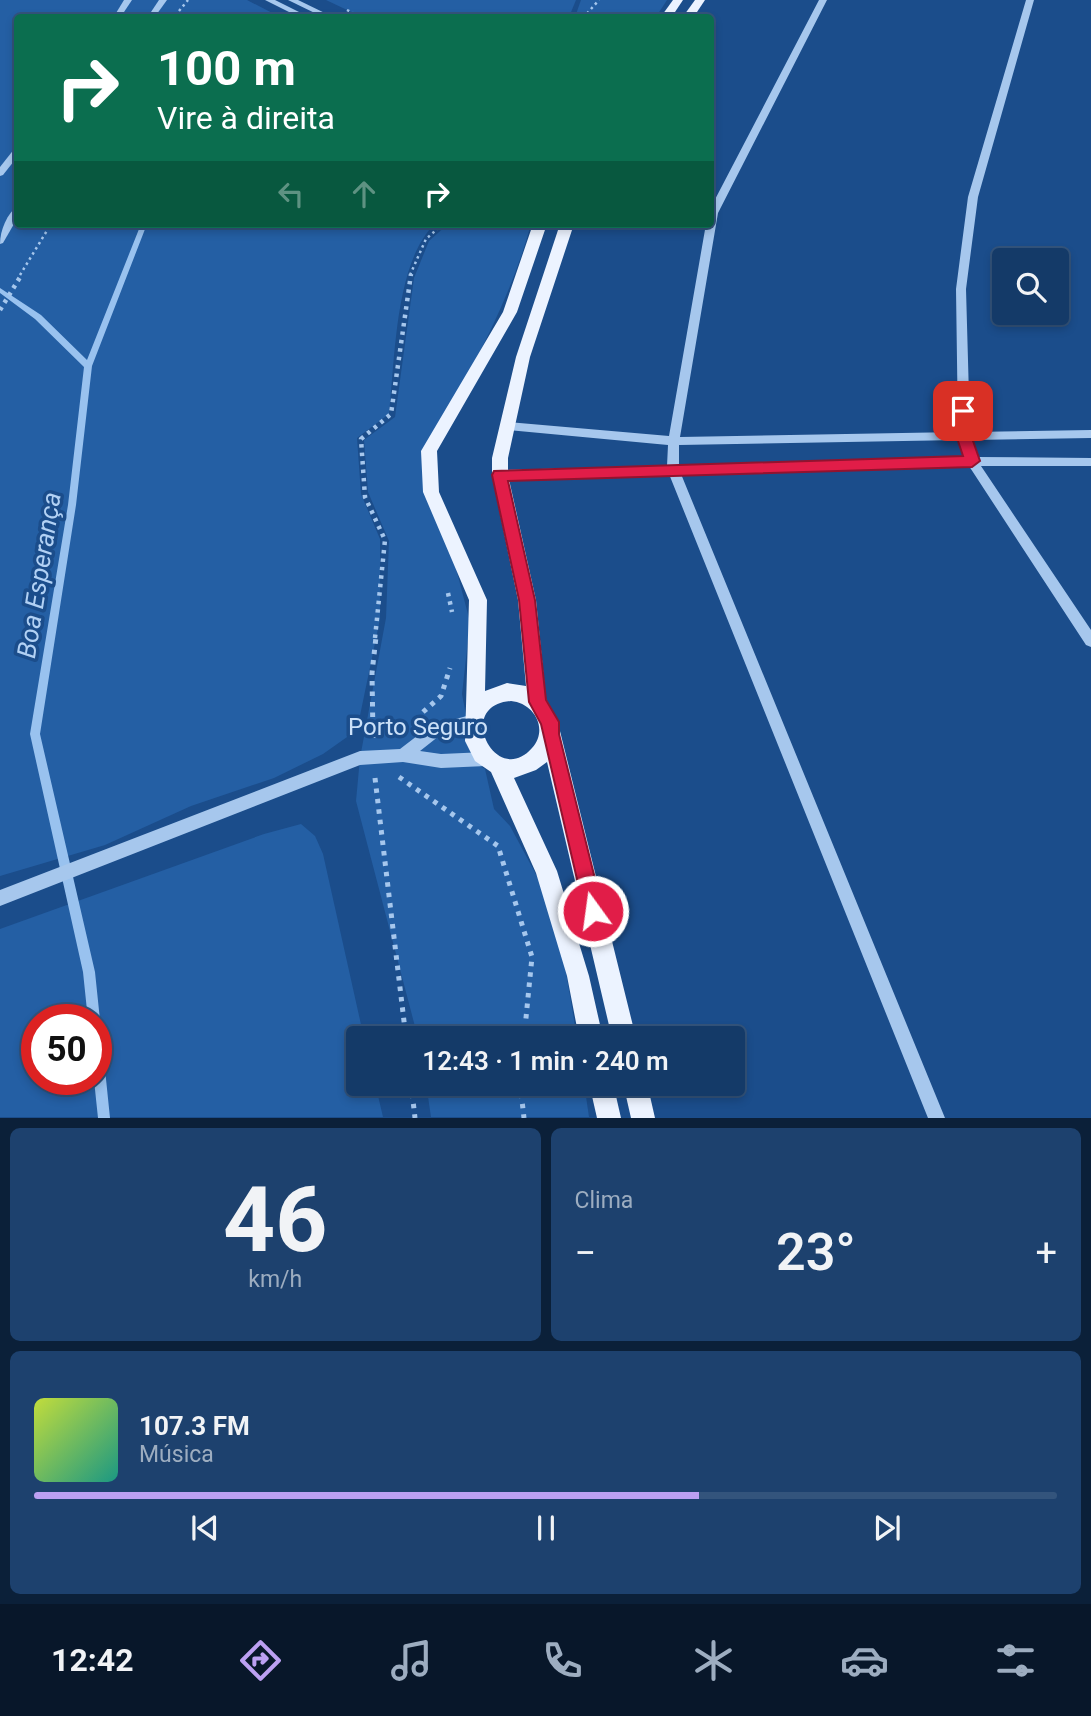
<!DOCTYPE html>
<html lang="pt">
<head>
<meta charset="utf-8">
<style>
  body { margin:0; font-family:Roboto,sans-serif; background:#1d416e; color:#f1f3f6; height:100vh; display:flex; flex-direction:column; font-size:26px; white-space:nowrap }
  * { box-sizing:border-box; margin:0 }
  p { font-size:23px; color:#9dadc0 }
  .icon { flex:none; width:38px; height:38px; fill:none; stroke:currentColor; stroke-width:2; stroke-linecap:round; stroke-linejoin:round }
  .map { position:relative; height:1118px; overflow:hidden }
  .side { display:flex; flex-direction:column; gap:10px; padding:10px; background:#0b2039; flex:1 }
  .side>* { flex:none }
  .banner { position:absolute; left:14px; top:14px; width:700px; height:214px; border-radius:7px; box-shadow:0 4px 10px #0003,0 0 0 2px #33547c; background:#0b6e4f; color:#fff; overflow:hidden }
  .buttons { position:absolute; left:992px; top:248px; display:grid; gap:14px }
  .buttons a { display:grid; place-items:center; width:77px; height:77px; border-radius:7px; background:#143a68; box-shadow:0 4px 10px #0003,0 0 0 2px #33547c; font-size:35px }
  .speed { position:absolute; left:21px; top:1004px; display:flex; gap:14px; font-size:35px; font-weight:700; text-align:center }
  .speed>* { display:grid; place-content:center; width:91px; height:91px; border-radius:50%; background:#143a68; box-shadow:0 4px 10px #0003,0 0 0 2px #33547c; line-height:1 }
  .speed .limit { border:10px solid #d22; background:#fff; color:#111 }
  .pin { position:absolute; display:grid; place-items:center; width:60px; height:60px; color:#fff; margin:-30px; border-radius:14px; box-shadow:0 4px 10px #0006 }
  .me { position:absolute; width:77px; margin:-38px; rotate:346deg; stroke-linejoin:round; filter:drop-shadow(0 0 5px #0008) }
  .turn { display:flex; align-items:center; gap:24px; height:147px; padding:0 28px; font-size:32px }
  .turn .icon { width:91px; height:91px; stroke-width:2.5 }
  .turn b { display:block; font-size:49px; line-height:60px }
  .lanes { display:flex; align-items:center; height:66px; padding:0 28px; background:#0003; justify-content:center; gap:35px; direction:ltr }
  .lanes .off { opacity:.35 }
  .big { font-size:52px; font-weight:600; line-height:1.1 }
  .side .card { flex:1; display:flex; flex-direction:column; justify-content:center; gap:10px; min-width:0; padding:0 24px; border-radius:10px; background:#1d416e }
  .side .dial { align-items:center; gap:0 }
  .dial b { font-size:91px; line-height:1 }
  .song { display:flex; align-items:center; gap:21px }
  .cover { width:84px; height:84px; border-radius:10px; background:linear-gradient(135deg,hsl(70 70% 55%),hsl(170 70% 35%)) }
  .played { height:7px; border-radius:4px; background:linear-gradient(90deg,#bca0f2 65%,#33547c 65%) }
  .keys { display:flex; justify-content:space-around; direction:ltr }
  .heat { display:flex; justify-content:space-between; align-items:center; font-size:38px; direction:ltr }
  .side .tiles { flex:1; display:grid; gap:10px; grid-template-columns:1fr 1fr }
  .card:last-child { grid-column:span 2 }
  .trip { position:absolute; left:346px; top:1026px; width:399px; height:70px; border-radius:7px; background:#143a68; box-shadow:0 4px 10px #0003,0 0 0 2px #33547c; font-weight:600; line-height:70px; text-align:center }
  .dock { display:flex; height:112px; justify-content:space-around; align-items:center; background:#08172a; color:#9dadc0 }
  .dock .icon { width:49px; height:49px }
  .dock .on { color:#bca0f2 }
  .dock b { font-size:32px; color:#f1f3f6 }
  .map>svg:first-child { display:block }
  .green { fill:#245fa4; fill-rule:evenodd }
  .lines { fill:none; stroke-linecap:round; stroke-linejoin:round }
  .stream { fill:#99c2ef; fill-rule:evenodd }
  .path-far2 { stroke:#a6c7ed; stroke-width:2.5; stroke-dasharray:2.5 3.5; stroke-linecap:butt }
  .path-far1 { stroke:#a6c7ed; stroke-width:4.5; stroke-dasharray:3.5 5; stroke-linecap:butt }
  .path { stroke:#a6c7ed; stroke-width:5; stroke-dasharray:4.5 6; stroke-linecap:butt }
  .minor { fill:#a6c7ed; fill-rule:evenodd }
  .major { fill:#ecf3ff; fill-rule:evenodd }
  .route { fill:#e11d48; stroke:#92132f; stroke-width:2 }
  .labels { text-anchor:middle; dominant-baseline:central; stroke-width:7; stroke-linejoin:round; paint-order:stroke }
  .park-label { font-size:24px; fill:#cbe1f9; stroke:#1b4d8b }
  .water-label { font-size:26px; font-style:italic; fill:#b2d1f4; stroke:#1b4d8b }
</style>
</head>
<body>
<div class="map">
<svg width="1091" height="1118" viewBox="0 0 1091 1118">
  <rect width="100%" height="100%" fill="#1b4d8b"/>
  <g class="green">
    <path d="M0,0H247L280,17L18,18V224H435C395,261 395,360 389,414L357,438L361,494L380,539V619L357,730L323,754L274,778L191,806L105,845L0,876Z"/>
    <polygon points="326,0 576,0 569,17 362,17"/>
    <polygon points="581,0 667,0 656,17 575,17"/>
    <path d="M448,224H531C509,305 467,378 425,450L470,622L462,694L475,763L485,769L494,809L510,826L539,880L559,930L577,1038H418L356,801L360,758L386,618L389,541L368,492L364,440L395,417L414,278L429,241Z"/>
    <path d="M301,824L315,836L323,854L364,1038H359V1083H375L383,1117H0V929L264,834ZM96,1020V1080H37V1020Z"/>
    <polygon points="426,1083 584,1083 589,1117 431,1117"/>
  </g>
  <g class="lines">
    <g class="stream">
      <polygon points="141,224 147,224 92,366 76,505 40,734 95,972 100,1020 96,1025 96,1020 88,1020 83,972 30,734 68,505 84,367 35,319 0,293 0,288 41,315 87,360"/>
      <polygon points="96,1034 100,1036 102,1040 110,1118 98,1118 94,1080 96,1080"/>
    </g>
    <g class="path-far2">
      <polyline points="347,10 362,18"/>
      <polyline points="179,11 188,0"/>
      <polyline points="583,18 599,0"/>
      <polyline points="20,275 51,224"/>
      <polyline points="410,275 426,239 443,224"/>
    </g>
    <g class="path-far1">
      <polyline points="0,310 22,274"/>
      <polyline points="448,593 452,612"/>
      <polyline points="375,638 385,540 365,497 361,439 391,414 411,274"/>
    </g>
    <g class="path">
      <polyline points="423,712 441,696 450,668"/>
      <polyline points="373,738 372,673 376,637"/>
      <polyline points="399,777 498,846 532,957 524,1038"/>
      <polyline points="375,778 406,1038"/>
      <polyline points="411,1083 415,1118"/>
      <polyline points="520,1083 524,1118"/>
    </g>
    <g class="minor">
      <polygon points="124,0 132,0 120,18 113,18"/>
      <polygon points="159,0 167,0 154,18 147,18"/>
      <polygon points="265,0 275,0 311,18 301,18"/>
      <polygon points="288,0 298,0 335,18 325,18"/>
      <path d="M819,0H827L718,213L680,437L958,432L956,289L968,197L1026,0H1034L978,197L966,289L970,432L1091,430V438L971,440L976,457L1091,458V466H981L1091,630V647L1086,645L969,466L681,474L945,1118H928L669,474L500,480L494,475L500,470L667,466L668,445L508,430L502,426L508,422L669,436L706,224H710V209ZM960,440L965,457L679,465V445Z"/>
      <polygon points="15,148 18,148 18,156 3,175 0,176 0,167"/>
      <path d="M18,205V217L3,243L0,244C0,230 7,214 18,205Z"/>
      <polygon points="474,714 479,715 481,720 479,725 439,736 420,751 441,754 486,752 491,754 493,759 491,764 486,766 441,768 403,762 360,765 0,906 0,890 360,751 400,749 430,726"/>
    </g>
    <g class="major">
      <polygon points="673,0 683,0 671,18 660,18"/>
      <polygon points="695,0 705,0 693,18 682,18"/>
      <path d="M533,224H547L517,312L437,451L439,492L487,600L485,691L507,683L526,686L518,600L492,475V458L516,357L560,224H574L530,357L508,458V475L536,600L546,699L557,719L636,1038H612L547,762L536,770L514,778L557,871L589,976L603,1038H579L567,976L536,873L491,772L475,761L465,741L469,600L423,492L421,451L503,312ZM511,701C534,703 549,729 532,748C496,789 454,705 511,701Z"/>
      <polygon points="589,1083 613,1083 621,1118 597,1118"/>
      <polygon points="623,1083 647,1083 655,1118 631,1118"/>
    </g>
  </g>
  <polygon class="route" points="963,405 970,411 971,435 980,461 972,467 508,481 535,600 546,700 559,722 559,734 603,911 600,918 593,921 586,918 541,724 529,702 519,600 492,475 494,471 963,456 956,435 956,411"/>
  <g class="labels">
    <g class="park-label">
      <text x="418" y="727">Porto Seguro</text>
    </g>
    <g class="water-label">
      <text transform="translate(39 575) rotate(-81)">Boa Esperança</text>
    </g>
  </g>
</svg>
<div class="buttons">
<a><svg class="icon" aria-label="search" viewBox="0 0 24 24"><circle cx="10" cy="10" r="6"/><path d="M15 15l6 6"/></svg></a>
</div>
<div class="speed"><div class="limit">50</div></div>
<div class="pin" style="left:963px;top:411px;background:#d93025"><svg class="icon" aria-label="arrive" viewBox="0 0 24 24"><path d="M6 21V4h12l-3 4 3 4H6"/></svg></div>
<svg class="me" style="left:593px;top:911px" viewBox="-20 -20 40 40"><circle r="17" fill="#e11d48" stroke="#fff" stroke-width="3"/><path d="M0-11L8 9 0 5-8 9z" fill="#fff"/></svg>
<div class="trip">12:43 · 1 min · 240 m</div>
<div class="banner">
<div class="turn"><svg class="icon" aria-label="right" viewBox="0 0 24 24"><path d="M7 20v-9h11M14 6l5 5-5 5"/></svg><div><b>100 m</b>Vire à direita</div></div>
<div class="lanes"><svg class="icon off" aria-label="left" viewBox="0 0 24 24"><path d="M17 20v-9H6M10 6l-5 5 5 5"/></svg><svg class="icon off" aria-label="ahead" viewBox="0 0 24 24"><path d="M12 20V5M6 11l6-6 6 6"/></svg><svg class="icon" aria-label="right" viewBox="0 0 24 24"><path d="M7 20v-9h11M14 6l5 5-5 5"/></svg></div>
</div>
</div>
<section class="side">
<div class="tiles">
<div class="card dial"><b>46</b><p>km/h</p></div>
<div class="card"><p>Clima</p>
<div class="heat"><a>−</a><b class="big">23°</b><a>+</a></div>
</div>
<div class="card">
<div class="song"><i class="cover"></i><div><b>107.3 FM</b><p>Música</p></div></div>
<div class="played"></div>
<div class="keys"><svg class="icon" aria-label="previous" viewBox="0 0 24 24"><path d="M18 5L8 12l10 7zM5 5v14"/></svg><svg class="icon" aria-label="pause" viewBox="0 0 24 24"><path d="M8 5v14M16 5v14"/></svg><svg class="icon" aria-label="next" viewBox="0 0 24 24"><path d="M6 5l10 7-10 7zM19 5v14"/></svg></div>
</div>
</div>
</section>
<nav class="dock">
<b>12:42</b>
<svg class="icon on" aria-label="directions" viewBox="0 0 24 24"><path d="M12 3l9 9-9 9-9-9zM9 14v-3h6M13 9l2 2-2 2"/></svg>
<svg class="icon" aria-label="music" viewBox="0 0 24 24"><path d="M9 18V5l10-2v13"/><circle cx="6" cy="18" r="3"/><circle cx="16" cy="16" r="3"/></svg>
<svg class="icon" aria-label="phone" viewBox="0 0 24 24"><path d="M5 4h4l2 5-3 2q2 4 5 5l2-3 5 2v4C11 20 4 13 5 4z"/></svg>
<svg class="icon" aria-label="climate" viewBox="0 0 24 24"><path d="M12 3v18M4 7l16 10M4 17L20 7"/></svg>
<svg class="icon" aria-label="car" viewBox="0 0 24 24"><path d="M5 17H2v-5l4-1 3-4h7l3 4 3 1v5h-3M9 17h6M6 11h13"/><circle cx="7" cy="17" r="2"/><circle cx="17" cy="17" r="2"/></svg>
<svg class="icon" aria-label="filters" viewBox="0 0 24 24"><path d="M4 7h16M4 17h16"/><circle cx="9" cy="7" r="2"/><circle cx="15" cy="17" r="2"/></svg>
</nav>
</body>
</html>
